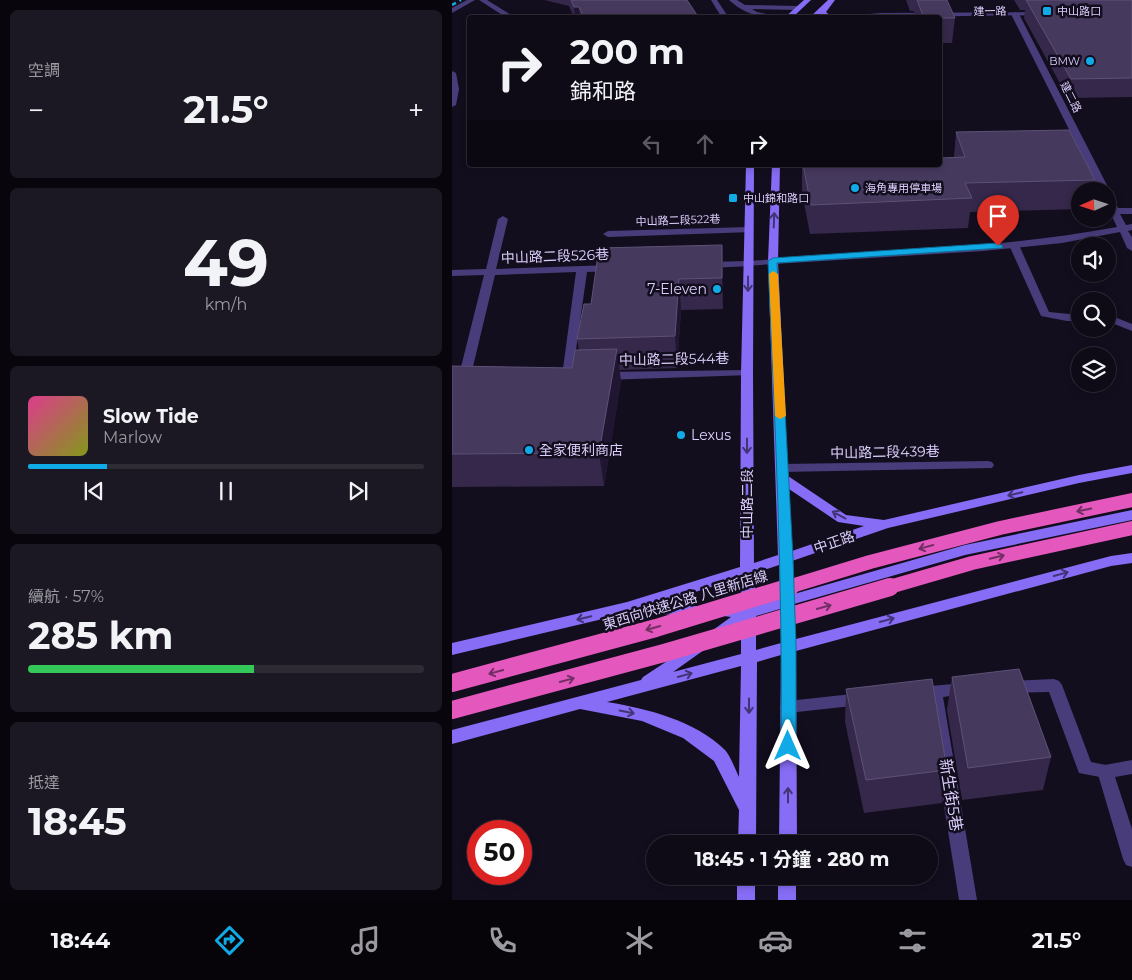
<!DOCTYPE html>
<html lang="zh-TW">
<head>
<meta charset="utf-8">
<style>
  body { margin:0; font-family:Montserrat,"Noto Sans TC",sans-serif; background:#1c1823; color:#f1f3f6; height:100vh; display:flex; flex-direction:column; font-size:19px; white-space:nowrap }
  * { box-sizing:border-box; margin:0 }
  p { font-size:16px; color:#9b9aa1 }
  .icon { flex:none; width:28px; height:28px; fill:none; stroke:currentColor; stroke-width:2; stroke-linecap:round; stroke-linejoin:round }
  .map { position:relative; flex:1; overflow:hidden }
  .drawer { display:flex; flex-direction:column; gap:10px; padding:10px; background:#08060c; width:452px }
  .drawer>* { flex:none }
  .guide { position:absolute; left:15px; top:15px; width:475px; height:152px; border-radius:5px; box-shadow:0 2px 8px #0003,0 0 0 1px #2e2b35; background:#0e0a16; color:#f1f3f6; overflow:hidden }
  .needle { width:32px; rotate:267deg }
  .controls { position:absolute; left:619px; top:182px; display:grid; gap:10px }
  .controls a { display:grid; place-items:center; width:45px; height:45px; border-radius:50%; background:#0e0a16; box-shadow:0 2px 8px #0003,0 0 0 1px #2e2b35; font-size:25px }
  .speed { position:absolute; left:15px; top:820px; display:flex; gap:10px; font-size:25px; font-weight:700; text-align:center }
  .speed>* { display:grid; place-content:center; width:65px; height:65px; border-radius:50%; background:#0e0a16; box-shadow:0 2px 8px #0003,0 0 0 1px #2e2b35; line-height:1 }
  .speed .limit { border:8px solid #d22; background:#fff; color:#111 }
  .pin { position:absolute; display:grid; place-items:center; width:42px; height:42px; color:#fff; margin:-51px -21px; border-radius:50% 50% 50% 0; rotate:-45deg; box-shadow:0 0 5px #0007 }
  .pin .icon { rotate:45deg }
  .me { position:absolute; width:55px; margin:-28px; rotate:0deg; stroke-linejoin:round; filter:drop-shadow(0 0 4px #0008) }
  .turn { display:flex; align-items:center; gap:18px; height:105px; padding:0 20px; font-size:22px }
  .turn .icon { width:65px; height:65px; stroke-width:2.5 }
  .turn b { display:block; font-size:35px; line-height:42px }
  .lanes { display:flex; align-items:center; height:48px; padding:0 20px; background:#0003; justify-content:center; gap:25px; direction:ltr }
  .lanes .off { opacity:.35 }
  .big { font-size:38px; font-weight:700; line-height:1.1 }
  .drawer .card { flex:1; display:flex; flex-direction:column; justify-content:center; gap:8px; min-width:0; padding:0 18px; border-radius:8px; background:#1c1823 }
  .drawer .dial { align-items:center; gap:0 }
  .dial b { font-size:65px; line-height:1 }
  .song { display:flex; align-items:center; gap:15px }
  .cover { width:60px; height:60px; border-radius:8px; background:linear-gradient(135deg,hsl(330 70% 55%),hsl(70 70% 35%)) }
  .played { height:5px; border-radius:2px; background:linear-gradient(90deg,#10abe6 20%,#2e2b35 20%) }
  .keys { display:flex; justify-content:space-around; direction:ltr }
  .heat { display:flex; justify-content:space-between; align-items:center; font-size:28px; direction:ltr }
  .charge { height:8px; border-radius:4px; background:linear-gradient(90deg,#34c759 57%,#2e2b35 0) }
  .trip { position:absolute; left:194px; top:835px; width:292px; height:50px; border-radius:25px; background:#0e0a16; box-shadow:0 2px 8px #0003,0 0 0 1px #2e2b35; font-weight:700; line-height:50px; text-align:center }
  .tab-bar { display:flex; height:80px; justify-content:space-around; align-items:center; background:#060409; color:#9b9aa1 }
  .tab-bar .icon { width:35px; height:35px }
  .tab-bar .current { color:#10abe6 }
  .tab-bar b { font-size:22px; color:#f1f3f6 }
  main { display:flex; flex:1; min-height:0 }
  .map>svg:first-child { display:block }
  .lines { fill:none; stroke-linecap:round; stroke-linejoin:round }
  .service { fill:#493c7a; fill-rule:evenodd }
  .minor { fill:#493c7a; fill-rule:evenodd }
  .tertiary { fill:#493c7a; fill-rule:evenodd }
  .secondary { fill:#876cf5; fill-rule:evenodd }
  .rail { stroke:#10abe6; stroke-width:2.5; stroke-dasharray:4.5 4; stroke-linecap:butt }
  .trunk-bridge-far1 { stroke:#e457bc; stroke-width:14 }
  .trunk-bridge { stroke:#e457bc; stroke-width:18 }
  .wall { fill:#35284b }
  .shaded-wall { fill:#201631 }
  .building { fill:#46395e; stroke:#5e5177 }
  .oneway { stroke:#413474 }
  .oneway2 { stroke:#712f65 }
  .route { fill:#10abe6; stroke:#0a6f96 }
  .slow { fill:#f59e0b }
  .poi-dot { fill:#10abe6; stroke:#130e1e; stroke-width:2 }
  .labels { text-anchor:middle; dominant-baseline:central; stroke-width:5; stroke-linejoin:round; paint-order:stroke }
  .far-street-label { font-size:11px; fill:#dbcefc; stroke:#130e1e }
  .far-poi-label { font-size:11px; fill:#dbcefc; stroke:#130e1e; text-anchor:start }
  .street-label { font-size:14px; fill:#dbcefc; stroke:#130e1e }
  .poi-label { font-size:14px; fill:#dbcefc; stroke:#130e1e; text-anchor:start }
  .near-street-label { font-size:16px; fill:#dbcefc; stroke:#130e1e }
</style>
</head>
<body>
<main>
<section class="drawer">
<div class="card"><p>空調</p>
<div class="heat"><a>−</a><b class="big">21.5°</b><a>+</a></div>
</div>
<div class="card dial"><b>49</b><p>km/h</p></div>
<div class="card">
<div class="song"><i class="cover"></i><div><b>Slow Tide</b><p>Marlow</p></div></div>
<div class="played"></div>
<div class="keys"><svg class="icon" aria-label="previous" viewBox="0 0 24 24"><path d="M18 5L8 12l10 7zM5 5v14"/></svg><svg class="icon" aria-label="pause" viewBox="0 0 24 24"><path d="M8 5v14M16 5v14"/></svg><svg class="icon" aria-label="next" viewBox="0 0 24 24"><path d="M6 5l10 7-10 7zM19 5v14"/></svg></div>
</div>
<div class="card"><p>續航 · 57%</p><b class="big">285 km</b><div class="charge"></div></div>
<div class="card"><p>抵達</p><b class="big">18:45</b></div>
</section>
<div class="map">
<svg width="680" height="900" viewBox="0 0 680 900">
  <rect width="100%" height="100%" fill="#130e1e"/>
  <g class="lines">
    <g class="service">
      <polygon points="27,0 35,0 64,18 55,18"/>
      <polygon points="51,216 56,219 44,269 160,265 165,268 160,271 135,272 120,378 112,378 110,376 124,272 43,275 18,379 12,383 6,379 32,275 0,276 0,270 34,269 46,219"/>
      <polygon points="297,227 300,228 300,232 156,237 151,234 156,231"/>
      <polygon points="562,242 567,245 597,312 628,315 628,321 615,321 589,316 557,245"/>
      <polygon points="296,261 301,264 300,266 255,268 250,265 255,262"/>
      <polygon points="655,314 680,324 680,331 655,321"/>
      <polygon points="295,370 299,371 301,373 299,375 152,380 146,376 152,372"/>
      <polygon points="536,461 540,462 542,465 540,468 330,472 324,468 330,464"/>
      <polygon points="602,679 607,681 610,685 639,762 659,766 661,771 659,776 653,778 627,773 597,692 558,693 553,691 550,687 553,683 558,681"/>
      <polygon points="513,683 518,685 521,689 518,693 491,697 525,900 507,900 475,699 461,697 458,693 461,689 466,687"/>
      <polygon points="409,693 415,694 417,699 415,704 409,705 336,713 330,712 328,707 330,702 336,701"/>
    </g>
    <g class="minor">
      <polygon points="15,0 23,0 0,13 0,8"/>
      <path d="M563,12L567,14L658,191L655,193L658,194L666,208H680V214H668L674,225L680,224V230L676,231L680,237V251L675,248L668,232L610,243L531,251L292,266L291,264L296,261C419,253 544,249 665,227L655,206V191H648L559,14Z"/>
      <polygon points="0,71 4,73 7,89 4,105 0,107"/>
      <polygon points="680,760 680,774 663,777 680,829 680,867 674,865 671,859 645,771 647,766"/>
    </g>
    <g class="tertiary">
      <polygon points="259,0 265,0 277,18 270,18"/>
      <path d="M277,0H285L293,5L346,6L349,8L346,10L300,9L305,12L333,18C309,18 295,16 277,0Z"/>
      <polygon points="590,12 594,14 592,15 370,18 429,13"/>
    </g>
    <g class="secondary">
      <polygon points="352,0 359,0 340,18 332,18"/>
      <polygon points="376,0 383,0 374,12 381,18 374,18 368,15 365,18 357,18"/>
      <path d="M294,165H302L301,373L302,563L326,555L316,261L320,165H328L326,261L336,476L394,515L432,520L627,475L680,465V473L627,483L436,528L340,561L342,594L513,545L680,510V520L513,555L342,604L344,639L659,556L680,553V563L659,566L344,651L345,844H327L329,655L305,662L304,844H286L287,810L262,761L231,738L190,721L128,709L0,744V730L189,680L191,677L247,640L252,642L254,646L252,650L221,672L289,654V625L266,640L261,638L259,634L261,630L279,617L265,615L263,611L265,607L289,606V578L207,603L255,607L257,611L255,615L250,617L180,612L0,655V643L175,602L288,567L289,373ZM337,489L386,522L412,526L340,551ZM327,565L328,598L303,605V573ZM328,609L329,643L304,650V616ZM289,666L287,777C283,769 279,757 273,750C242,720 196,709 155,702Z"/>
      <rect x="285" y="876" width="18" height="24"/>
      <rect x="326" y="876" width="18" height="24"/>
    </g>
    <polyline class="rail" points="0,5 9,0"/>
    <g class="trunk-bridge-far1">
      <polyline points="333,588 418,562 548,528 680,500"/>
      <polyline points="434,588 520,563 680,528"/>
    </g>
    <g class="trunk-bridge">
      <polyline points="0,683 204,628 338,587"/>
      <polyline points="0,710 212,653 438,587"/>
    </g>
  </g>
  <g class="wall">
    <polygon points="92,0 235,0 247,18 122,18 117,6"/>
    <polygon points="454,0 495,0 503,18 500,43 488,43 488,18 461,18 462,11 458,11"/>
    <polygon points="562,0 680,0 680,97 616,98 572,18 573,10 568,10"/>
    <polygon points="504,132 643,180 640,191 628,191 628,209 518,212 516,228 358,234 350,192 350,165 488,165 502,157"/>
    <polygon points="270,245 271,276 271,309 229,310 225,368 167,370 169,381 152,486 0,487 0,366 120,368 127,350 125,339 139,304"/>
    <polygon points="500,677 599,757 591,790 510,800 495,710"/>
    <polygon points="394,689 495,770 490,803 412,813 393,722"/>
  </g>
  <g class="shaded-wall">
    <polygon points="122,7 127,7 128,18 123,18"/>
    <polygon points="270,245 271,276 271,309 270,278"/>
    <polygon points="227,279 229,310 225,368 223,336"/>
    <polygon points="165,349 169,381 152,486 147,453"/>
  </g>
  <g class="building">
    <polygon points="119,0 235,0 247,18 132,18 127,7 122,7"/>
    <polygon points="465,0 495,0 503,18 472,18"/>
    <polygon points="574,0 680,0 680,78 619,79"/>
    <polygon points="617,130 643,180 513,183 520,198 359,205 351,165 488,165 488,158 513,157 504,132"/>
    <polygon points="270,245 270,278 227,279 223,336 125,339 132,304 139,304 147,248"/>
    <polygon points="165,349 147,453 0,454 0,366 120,368 123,350"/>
    <polygon points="567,669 599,757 516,768 500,677"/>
    <polygon points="480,679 495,770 414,780 394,689"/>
  </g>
  <defs><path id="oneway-shaft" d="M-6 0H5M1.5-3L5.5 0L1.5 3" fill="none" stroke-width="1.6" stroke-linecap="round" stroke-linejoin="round" transform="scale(1.25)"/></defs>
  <g class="oneway">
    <use href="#oneway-shaft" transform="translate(322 220) rotate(-88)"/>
    <use href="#oneway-shaft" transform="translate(296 284) rotate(90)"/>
    <use href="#oneway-shaft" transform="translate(295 446) rotate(90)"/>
    <use href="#oneway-shaft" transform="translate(563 494) rotate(167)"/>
    <use href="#oneway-shaft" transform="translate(387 515) rotate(-152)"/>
    <use href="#oneway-shaft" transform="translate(609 574) rotate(-15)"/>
    <use href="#oneway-shaft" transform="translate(132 618) rotate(167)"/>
    <use href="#oneway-shaft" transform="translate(435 620) rotate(-15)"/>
    <use href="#oneway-shaft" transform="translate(233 675) rotate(-15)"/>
    <use href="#oneway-shaft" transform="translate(297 706) rotate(90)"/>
    <use href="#oneway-shaft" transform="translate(175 712) rotate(11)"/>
    <use href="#oneway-shaft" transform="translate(336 795) rotate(-90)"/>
  </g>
  <g class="oneway2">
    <use href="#oneway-shaft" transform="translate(632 510) rotate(168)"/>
    <use href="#oneway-shaft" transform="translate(474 547) rotate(165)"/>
    <use href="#oneway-shaft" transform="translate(545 557) rotate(-13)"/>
    <use href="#oneway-shaft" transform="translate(372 607) rotate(-16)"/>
    <use href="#oneway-shaft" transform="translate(201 628) rotate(164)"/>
    <use href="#oneway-shaft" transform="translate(44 672) rotate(165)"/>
    <use href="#oneway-shaft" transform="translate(115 680) rotate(-15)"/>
  </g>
  <path class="route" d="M546,243L551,246L550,248L325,263L341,558L344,646V746L341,751L336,753L331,751L329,746C331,584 323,423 316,261L321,258Z"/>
  <polygon class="slow" points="321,271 326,274 334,416 328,419 323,416 317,274"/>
  <g class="poi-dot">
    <rect x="590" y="6" width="10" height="10" rx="2.5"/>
    <circle cx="638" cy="61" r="5"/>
    <circle cx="403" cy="188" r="5"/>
    <rect x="276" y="193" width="10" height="10" rx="2.5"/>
    <circle cx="265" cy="289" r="5"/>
    <circle cx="229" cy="435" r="5"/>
    <circle cx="77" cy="450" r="5"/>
  </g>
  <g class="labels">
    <g class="far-street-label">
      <text transform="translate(538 11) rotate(-1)">建一路</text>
      <text transform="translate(619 97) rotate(63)">建二路</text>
      <text transform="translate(226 220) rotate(-2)">中山路二段522巷</text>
    </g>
    <g class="far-poi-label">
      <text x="605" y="11">中山路口</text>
      <text x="628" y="61" text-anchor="end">BMW</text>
      <text x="413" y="188">海角專用停車場</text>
      <text x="291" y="198">中山錦和路口</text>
    </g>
    <g class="street-label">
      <text transform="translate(103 256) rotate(-2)">中山路二段526巷</text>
      <text transform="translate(222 359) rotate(-1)">中山路二段544巷</text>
      <text transform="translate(433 452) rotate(-1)">中山路二段439巷</text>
      <text transform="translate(295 504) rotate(-90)">中山路二段</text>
      <text transform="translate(382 542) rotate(-19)">中正路</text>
      <text transform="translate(233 600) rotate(-17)">東西向快速公路 八里新店線</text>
    </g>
    <g class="poi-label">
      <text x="255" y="289" text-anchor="end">7-Eleven</text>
      <text x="239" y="435">Lexus</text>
      <text x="87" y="450">全家便利商店</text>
    </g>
    <g class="near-street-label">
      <text transform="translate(499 795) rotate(81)">新生街5巷</text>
    </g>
  </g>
</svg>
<div class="controls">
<a><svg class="needle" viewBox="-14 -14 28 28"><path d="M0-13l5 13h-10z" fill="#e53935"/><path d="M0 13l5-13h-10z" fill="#9b9aa1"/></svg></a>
<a><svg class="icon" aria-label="sound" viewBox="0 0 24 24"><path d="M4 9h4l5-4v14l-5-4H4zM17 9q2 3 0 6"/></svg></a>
<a><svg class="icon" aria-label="search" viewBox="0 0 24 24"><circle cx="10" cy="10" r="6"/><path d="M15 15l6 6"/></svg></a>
<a><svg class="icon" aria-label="layers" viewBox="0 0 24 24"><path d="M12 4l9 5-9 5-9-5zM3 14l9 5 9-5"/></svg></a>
</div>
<div class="speed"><div class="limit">50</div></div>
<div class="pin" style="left:546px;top:246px;background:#d93025"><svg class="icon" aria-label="arrive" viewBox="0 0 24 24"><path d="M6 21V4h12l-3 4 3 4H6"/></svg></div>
<svg class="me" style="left:336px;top:746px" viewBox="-20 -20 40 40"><path d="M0-17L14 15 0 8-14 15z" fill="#10abe6" stroke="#fff" stroke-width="4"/></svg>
<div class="trip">18:45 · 1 分鐘 · 280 m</div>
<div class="guide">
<div class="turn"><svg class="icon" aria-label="right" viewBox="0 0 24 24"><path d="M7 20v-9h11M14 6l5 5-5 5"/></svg><div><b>200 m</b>錦和路</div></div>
<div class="lanes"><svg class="icon off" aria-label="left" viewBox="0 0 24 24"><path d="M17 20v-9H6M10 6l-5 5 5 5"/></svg><svg class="icon off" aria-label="ahead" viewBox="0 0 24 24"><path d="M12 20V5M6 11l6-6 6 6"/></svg><svg class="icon" aria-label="right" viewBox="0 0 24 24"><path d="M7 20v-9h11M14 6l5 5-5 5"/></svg></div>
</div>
</div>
</main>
<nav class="tab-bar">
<b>18:44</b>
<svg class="icon current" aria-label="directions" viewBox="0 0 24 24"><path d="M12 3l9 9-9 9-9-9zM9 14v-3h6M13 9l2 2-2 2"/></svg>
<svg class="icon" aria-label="music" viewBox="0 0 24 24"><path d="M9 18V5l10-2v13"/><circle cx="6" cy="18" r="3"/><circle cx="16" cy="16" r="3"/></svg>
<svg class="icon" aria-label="phone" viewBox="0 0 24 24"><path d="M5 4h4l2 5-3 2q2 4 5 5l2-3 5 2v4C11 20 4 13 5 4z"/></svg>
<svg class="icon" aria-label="climate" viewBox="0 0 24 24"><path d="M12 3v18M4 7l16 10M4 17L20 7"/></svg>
<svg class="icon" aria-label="car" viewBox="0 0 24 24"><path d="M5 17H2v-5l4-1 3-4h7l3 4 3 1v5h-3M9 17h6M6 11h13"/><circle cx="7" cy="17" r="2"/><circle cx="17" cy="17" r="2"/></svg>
<svg class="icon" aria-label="filters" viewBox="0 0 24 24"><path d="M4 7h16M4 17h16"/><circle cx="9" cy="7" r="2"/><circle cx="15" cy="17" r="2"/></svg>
<b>21.5°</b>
</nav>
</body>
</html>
